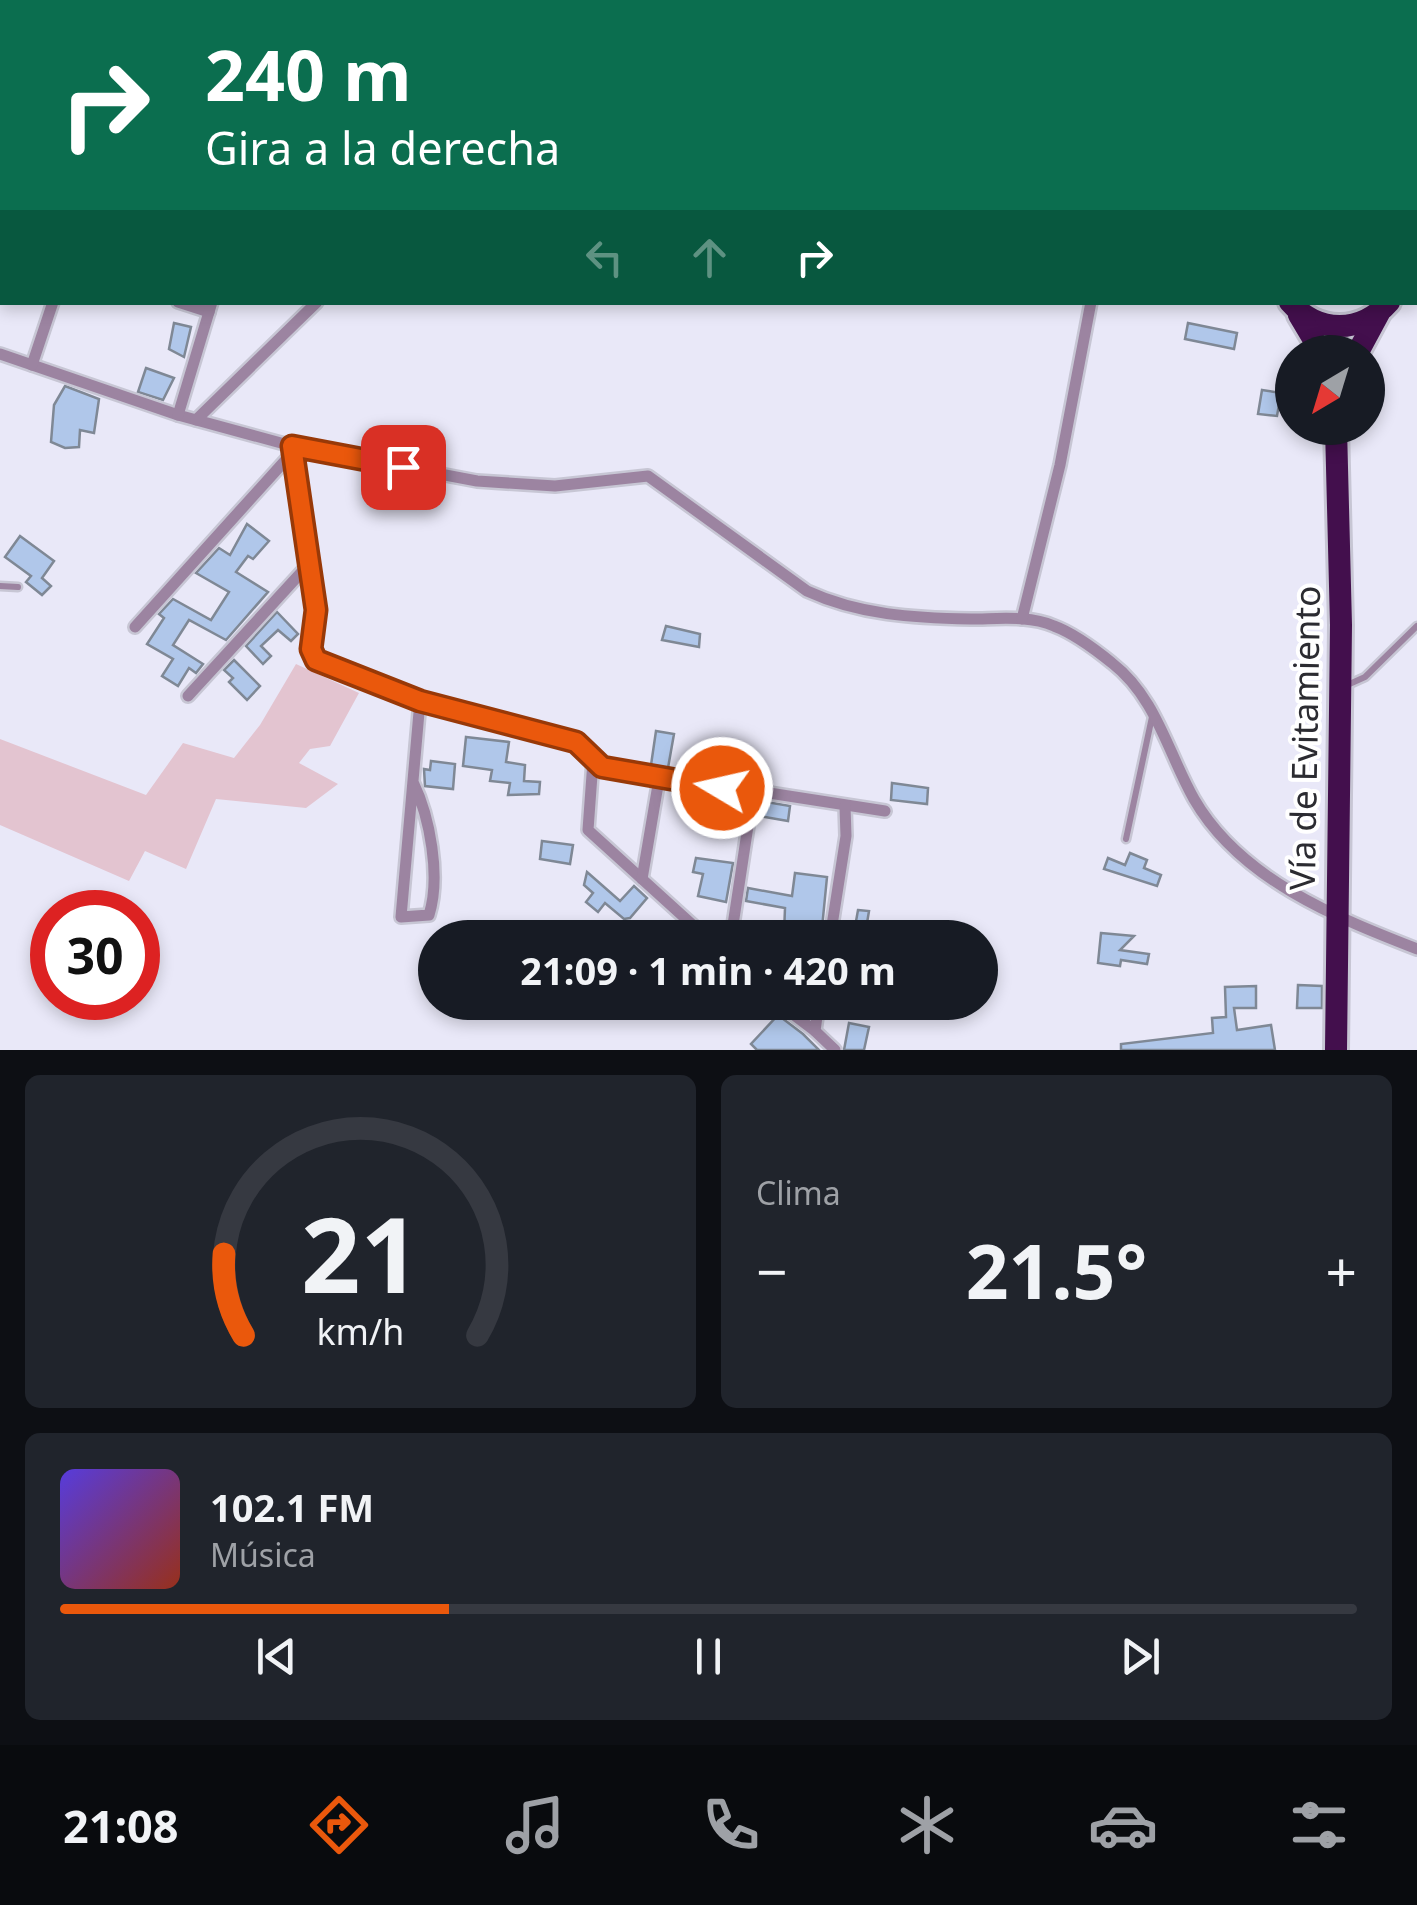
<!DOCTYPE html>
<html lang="es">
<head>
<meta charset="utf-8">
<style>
  body { margin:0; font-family:"Noto Sans",sans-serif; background:#20242c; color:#f1f3f6; height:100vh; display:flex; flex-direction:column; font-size:38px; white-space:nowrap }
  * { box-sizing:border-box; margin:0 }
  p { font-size:32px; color:#9ea1a6 }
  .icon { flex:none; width:55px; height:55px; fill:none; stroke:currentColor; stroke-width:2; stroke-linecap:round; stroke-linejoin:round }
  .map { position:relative; height:1050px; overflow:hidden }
  .panel { display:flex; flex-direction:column; gap:25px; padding:25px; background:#0d0f14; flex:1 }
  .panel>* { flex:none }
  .top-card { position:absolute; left:0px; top:0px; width:1418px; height:305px; box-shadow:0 5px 15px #0003; background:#0b6e4f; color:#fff; overflow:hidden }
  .needle { width:65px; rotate:218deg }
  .tools { position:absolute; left:1275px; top:335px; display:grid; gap:20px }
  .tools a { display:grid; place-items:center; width:110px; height:110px; border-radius:50%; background:#171b24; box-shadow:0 5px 15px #0003; font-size:50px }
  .speed { position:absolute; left:30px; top:890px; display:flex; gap:20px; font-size:50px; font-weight:700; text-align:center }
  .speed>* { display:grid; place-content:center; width:130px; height:130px; border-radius:50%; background:#171b24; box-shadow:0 5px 15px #0003; line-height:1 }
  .speed .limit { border:15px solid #d22; background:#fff; color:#111 }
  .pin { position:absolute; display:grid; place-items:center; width:85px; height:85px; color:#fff; margin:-42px; border-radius:20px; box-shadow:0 5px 15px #0006 }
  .me { position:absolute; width:110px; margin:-55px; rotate:279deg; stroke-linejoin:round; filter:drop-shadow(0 0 8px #0008) }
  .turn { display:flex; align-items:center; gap:35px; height:210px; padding:0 40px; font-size:45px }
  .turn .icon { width:130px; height:130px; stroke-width:2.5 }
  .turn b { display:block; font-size:70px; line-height:85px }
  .lanes { display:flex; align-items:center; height:95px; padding:0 40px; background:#0003; justify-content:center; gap:50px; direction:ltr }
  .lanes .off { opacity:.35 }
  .big { font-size:75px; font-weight:700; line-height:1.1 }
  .panel .tile { flex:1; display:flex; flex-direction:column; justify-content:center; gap:15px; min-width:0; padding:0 35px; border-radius:15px; background:#20242c }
  .panel .dial { align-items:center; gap:0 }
  .dial svg { height:260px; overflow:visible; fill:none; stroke:#363941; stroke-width:7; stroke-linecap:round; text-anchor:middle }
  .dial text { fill:#f1f3f6; stroke:none }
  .song { display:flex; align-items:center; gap:30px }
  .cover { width:120px; height:120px; border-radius:15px; background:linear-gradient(135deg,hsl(250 70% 55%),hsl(10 70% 35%)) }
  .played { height:10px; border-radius:5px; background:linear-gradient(90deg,#ea580c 30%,#363941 30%) }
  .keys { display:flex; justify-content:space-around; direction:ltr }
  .heat { display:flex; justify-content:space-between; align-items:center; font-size:55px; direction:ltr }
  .panel .tiles { flex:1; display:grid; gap:25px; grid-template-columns:1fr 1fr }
  .tile:last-child { grid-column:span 2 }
  .trip { position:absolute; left:418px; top:920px; width:580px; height:100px; border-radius:50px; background:#171b24; box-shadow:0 5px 15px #0003; font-weight:700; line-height:100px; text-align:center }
  .tabs { display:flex; height:160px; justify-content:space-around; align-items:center; background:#090b0e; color:#9ea1a6 }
  .tabs .icon { width:70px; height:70px }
  .tabs .current { color:#ea580c }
  .tabs b { font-size:45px; color:#f1f3f6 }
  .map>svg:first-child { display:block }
  .green { fill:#e3c4d0 }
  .building { fill:#b0c7ea; stroke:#7f8895; stroke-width:2.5 }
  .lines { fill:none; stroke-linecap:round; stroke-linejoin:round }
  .lane-casing { stroke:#c7c6d4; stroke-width:11 }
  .street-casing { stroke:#c7c6d4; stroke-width:16 }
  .highway-casing { stroke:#c7c6d4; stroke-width:28 }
  .lane { stroke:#9c84a1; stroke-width:6 }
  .street { stroke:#9c84a1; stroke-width:11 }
  .highway { stroke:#430f4d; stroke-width:22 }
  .route-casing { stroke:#983908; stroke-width:25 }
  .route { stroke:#ea580c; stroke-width:18 }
  .labels { text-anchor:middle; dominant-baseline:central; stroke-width:8; stroke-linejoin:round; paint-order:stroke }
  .street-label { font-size:35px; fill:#2b2b31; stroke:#fff }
</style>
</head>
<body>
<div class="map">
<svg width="1417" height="1050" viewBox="0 0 1417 1050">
  <rect width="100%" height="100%" fill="#e9e8f8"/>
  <polygon class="green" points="296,664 359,693 330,746 310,749 299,763 338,784 306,808 216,799 186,869 145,851 129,881 0,825 0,739 146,795 183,743 234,758 260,725"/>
  <g class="building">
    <polygon points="174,323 191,327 184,357 169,349"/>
    <polygon points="1188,323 1237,333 1234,349 1185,339"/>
    <polygon points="146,368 174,378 163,400 138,392"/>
    <polygon points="65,386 99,399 94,433 80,430 79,447 65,448 51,442 54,405"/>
    <polygon points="1262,390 1281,393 1277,416 1258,414"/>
    <polygon points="247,524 269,541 253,559 248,556 236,572 268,592 226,640 189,620 173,645 203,664 196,673 189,668 178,686 162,676 173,659 147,644 164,618 159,614 173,599 211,620 229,592 196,573 219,548 230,555"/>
    <polygon points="20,536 54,561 42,578 51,586 42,595 26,582 31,576 5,557"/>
    <polygon points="277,612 298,634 291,641 278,630 261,646 271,656 263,664 246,646"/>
    <polygon points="666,626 700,634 699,647 662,640"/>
    <polygon points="234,660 260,686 247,700 229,682 233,678 224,670"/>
    <polygon points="656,731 674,734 668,768 651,765"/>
    <polygon points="466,737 509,742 506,762 525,765 524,781 540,782 539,794 508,795 510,783 490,781 492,770 463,766"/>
    <polygon points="713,746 729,751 723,776 706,774"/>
    <polygon points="431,761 455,764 453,789 425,786 424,769 430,770"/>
    <polygon points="892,783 928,788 927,804 891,800"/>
    <polygon points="761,801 790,806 788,821 759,816"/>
    <polygon points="542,841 573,845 570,864 540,859"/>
    <polygon points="1130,853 1147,860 1144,868 1161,875 1157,886 1104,869 1108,858 1125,865"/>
    <polygon points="696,858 733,863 726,902 698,896 703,874 693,872"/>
    <polygon points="587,872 620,901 634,886 647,898 630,918 624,919 605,903 598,912 586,902 593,893 584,885"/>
    <polygon points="795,873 827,877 821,938 784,934 785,908 746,901 748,888 792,896"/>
    <polygon points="858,910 869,911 866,929 885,934 884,938 840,938 842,923 855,927"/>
    <polygon points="1101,933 1134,936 1120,950 1149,954 1147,964 1121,960 1120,966 1098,963"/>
    <polygon points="1298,985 1322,986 1322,1008 1297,1008"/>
    <polygon points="1256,986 1256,1008 1234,1008 1237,1030 1271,1025 1275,1050 1121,1050 1121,1044 1213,1033 1212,1018 1226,1017 1225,987"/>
    <polygon points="778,1015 803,1034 819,1050 757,1050 751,1044"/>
    <polygon points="849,1023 869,1027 864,1050 844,1050"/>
  </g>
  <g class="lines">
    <defs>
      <g id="lane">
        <polyline points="0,586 18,587"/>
        <polyline points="1345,686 1365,677 1417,626"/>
        <polyline points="1126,839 1152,717"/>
      </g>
      <g id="street">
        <polyline points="38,0 49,2"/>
        <polyline points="296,0 298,2"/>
        <polyline points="366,0 369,2"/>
        <polyline points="483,0 485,2"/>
        <polyline points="0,143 2,144"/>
        <polyline points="0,247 2,248"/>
        <polyline points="178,302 209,312"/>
        <path d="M0,354L178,415L292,446L477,481L555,486L648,476L807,591C859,615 914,618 971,619C997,619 1029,615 1054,626C1073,633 1096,650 1112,663C1156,697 1168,753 1194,799C1240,879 1335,917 1417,949"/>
        <polyline points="32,365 53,302"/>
        <polyline points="178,415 212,302"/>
        <polyline points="196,420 317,302"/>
        <polyline points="292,446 315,610 311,649 316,660 420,701 576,742 602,767 885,811"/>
        <polyline points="1022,619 1060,465 1091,302"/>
        <polyline points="135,627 292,453"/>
        <polyline points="188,696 309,564"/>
        <polyline points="593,761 588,830 707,938"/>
        <path d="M413,782C430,817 441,877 429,915L401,917L420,701"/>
        <polyline points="642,879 659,779"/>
        <polyline points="731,938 753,793"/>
        <polyline points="830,938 846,836 845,806"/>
        <polyline points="777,1002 815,1031"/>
        <polyline points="819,1002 815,1031 835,1050"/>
      </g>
      <g id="highway">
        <polyline points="1341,2 1341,0"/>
        <path d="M1290,302C1318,334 1361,334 1389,302"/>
        <polyline points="1299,315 1321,352"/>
        <polyline points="1358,352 1379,313"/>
        <polyline points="1336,428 1341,625 1336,1050"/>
      </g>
    </defs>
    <use href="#lane" class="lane-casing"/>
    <use href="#street" class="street-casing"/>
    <use href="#highway" class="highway-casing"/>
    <use href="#lane" class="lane"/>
    <use href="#street" class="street"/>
    <use href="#highway" class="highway"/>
  </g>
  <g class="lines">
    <defs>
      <polyline id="route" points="403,467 292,446 316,610 311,649 316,660 420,701 576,742 602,767 722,788"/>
    </defs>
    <use href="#route" class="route-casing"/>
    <use href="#route" class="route"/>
  </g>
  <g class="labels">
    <g class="street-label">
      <text transform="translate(1304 738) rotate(-89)">Vía de Evitamiento</text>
    </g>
  </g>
</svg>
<div class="tools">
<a><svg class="needle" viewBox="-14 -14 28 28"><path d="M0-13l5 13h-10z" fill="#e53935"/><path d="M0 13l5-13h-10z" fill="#9ea1a6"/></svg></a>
</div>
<div class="speed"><div class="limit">30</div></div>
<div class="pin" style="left:403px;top:467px;background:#d93025"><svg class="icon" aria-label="arrive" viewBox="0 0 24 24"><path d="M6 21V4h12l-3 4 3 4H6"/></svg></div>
<svg class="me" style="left:722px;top:788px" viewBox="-20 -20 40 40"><circle r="17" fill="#ea580c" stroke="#fff" stroke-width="3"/><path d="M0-11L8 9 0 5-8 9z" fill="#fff"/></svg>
<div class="trip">21:09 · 1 min · 420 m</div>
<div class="top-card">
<div class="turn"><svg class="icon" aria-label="right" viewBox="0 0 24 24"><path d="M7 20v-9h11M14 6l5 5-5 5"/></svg><div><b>240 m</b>Gira a la derecha</div></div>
<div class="lanes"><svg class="icon off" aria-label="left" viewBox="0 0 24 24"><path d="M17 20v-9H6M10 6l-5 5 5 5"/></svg><svg class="icon off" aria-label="ahead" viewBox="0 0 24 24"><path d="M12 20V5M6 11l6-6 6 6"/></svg><svg class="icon" aria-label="right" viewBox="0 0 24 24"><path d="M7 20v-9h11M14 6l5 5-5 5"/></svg></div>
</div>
</div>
<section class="panel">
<div class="tiles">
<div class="tile dial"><svg viewBox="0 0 100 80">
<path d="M14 69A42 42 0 1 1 86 69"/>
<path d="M14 69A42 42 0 0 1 8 44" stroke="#ea580c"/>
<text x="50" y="56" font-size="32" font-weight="700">21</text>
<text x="50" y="72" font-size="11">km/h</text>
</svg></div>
<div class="tile"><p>Clima</p>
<div class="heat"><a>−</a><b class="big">21.5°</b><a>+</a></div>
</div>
<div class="tile">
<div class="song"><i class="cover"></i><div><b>102.1 FM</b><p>Música</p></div></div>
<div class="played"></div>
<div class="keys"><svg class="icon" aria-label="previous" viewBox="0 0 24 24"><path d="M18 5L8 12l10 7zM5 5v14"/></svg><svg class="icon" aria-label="pause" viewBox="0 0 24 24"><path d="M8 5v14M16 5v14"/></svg><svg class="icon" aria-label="next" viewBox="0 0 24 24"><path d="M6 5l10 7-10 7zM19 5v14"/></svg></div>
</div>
</div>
</section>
<nav class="tabs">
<b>21:08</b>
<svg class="icon current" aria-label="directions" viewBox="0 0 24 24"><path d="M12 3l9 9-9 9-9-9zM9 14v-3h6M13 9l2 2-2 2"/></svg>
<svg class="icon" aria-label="music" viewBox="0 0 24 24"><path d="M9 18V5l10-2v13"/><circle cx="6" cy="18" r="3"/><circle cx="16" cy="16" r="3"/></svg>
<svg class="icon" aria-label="phone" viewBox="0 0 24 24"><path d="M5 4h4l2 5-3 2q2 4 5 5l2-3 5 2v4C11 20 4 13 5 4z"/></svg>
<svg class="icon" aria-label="climate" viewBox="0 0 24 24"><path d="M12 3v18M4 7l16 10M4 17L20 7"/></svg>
<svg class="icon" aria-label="car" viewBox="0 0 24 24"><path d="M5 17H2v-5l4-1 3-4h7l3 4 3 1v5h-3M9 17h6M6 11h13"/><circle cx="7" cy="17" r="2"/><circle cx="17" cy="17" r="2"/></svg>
<svg class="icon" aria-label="filters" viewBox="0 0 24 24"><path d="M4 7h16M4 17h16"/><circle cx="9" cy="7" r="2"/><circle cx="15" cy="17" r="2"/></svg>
</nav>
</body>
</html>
